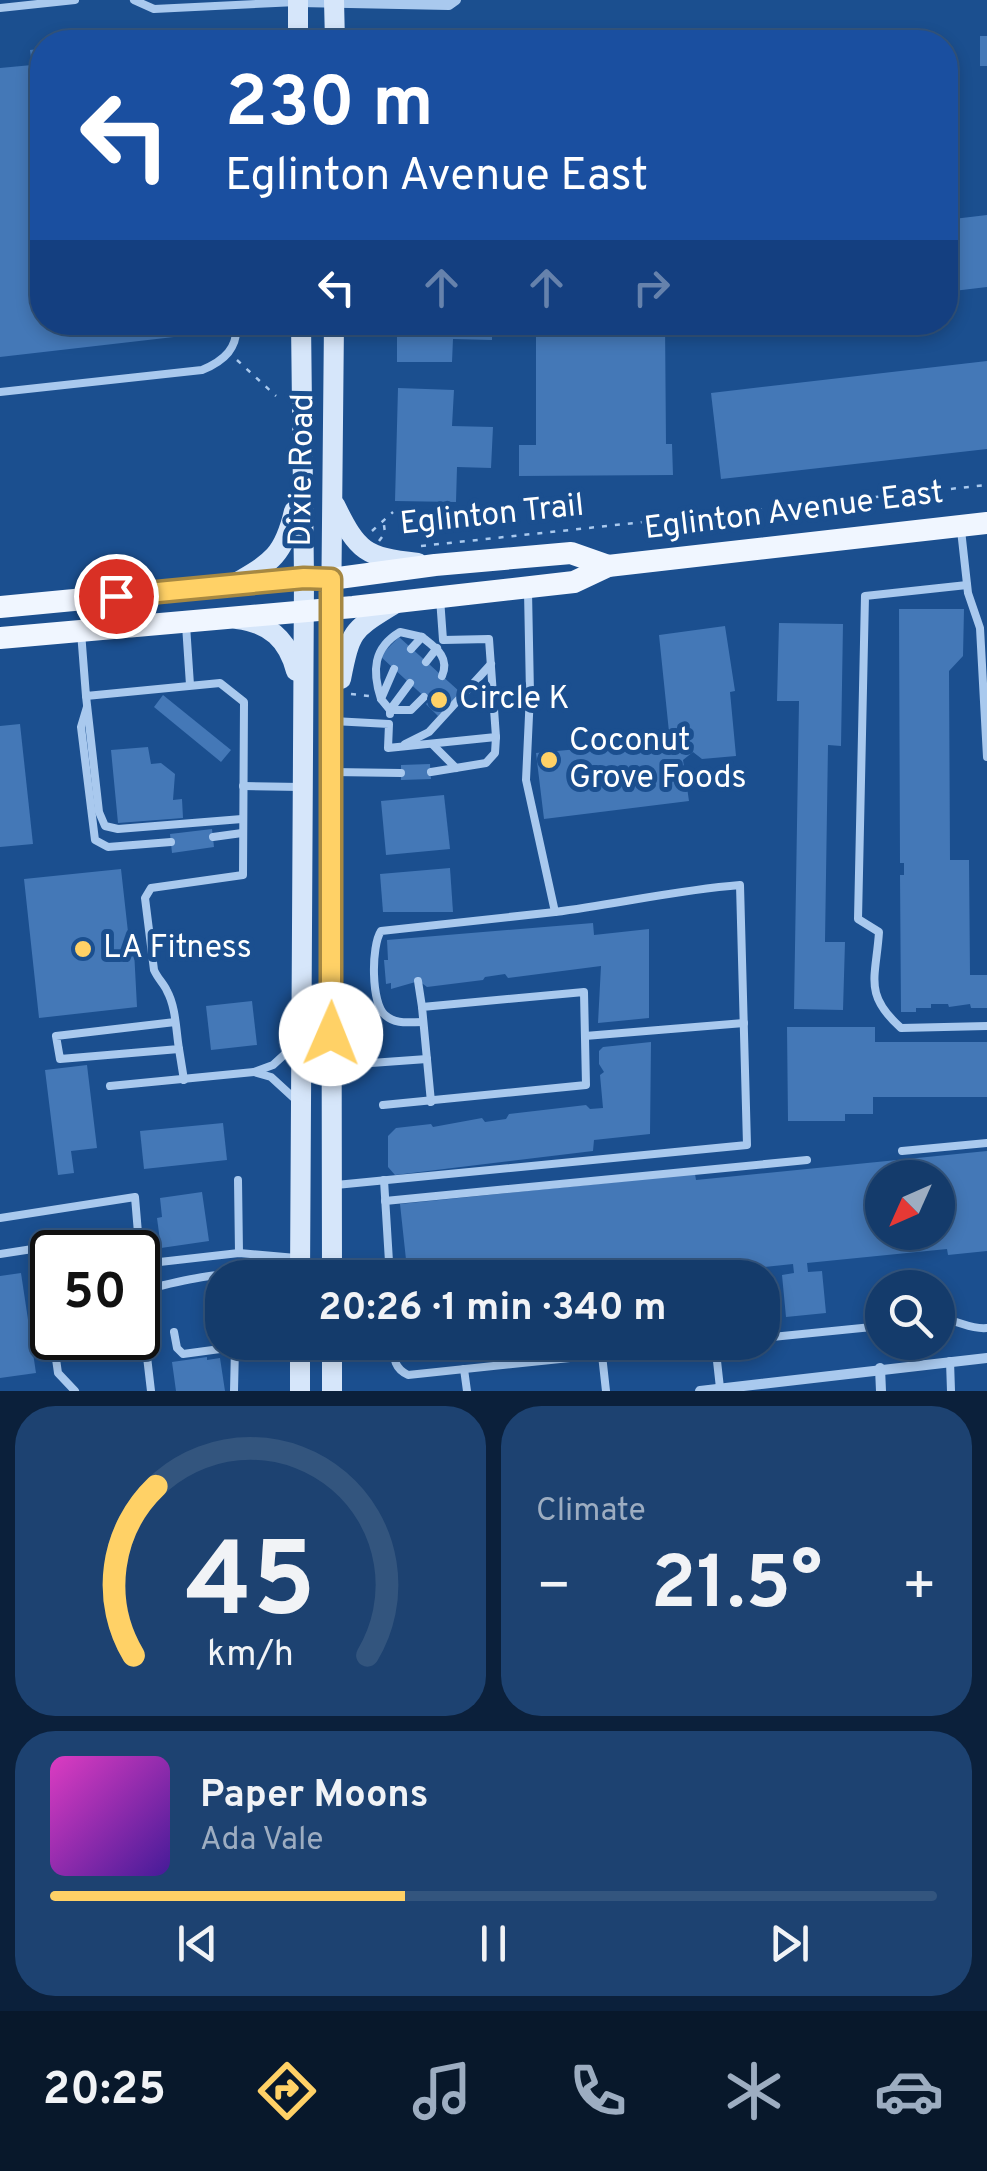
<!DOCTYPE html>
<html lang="en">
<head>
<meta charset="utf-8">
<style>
  body { margin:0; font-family:Overpass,sans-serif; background:#1d4271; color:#f1f3f6; height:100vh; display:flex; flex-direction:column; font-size:38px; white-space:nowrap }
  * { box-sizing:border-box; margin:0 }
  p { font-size:32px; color:#9dadc1 }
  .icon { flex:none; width:55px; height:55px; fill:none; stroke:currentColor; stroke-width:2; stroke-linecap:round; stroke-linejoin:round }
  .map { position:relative; height:1391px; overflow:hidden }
  .drawer { display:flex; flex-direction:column; gap:15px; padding:15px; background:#0b203b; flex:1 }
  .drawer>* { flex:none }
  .top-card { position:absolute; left:30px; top:30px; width:928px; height:305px; border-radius:40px; box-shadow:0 5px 15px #0003,0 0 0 2px #33557e; background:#1a4fa0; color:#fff; overflow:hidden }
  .needle { width:65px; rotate:225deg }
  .controls { position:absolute; left:865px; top:1160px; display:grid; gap:20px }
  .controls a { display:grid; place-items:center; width:90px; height:90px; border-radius:50%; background:#143b6b; box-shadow:0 5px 15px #0003,0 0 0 2px #33557e; font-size:50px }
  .speed { position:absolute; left:30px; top:1230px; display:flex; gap:20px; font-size:50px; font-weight:700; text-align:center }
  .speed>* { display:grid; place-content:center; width:130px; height:130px; border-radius:50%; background:#143b6b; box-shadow:0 5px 15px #0003,0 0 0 2px #33557e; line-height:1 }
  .speed .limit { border:5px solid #111; border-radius:15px; background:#fff; color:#111 }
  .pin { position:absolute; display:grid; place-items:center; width:85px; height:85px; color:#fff; margin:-42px; border:5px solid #fff; border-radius:50%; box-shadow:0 2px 10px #0007 }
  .me { position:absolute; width:110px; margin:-55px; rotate:1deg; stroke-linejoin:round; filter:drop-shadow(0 0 8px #0008) }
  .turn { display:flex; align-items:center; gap:35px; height:210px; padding:0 30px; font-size:45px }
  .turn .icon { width:130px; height:130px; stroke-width:2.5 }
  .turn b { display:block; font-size:70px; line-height:85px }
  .lanes { display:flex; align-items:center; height:95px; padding:0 30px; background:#0003; justify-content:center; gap:50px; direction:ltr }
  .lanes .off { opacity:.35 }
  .big { font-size:75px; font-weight:700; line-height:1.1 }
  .drawer .card { flex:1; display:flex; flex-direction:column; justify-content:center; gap:15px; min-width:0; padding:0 35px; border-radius:40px; background:#1d4271 }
  .drawer .dial { align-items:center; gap:0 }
  .dial svg { height:260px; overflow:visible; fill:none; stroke:#33557e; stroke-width:7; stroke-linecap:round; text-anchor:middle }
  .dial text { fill:#f1f3f6; stroke:none }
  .song { display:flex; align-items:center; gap:30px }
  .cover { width:120px; height:120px; border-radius:15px; background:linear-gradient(135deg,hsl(310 70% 55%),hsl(260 70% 35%)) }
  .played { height:10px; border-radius:5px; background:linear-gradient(90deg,#ffd166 40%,#33557e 40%) }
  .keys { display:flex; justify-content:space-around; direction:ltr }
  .heat { display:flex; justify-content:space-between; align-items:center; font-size:55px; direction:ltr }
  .drawer .tiles { flex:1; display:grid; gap:15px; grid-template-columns:1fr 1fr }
  .card:last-child { grid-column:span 2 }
  .trip { position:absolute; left:205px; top:1260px; width:575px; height:100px; border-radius:40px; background:#143b6b; box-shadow:0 5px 15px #0003,0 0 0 2px #33557e; font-weight:700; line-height:100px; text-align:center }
  .tabs { display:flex; height:160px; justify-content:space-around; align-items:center; background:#08182b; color:#9dadc1 }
  .tabs .icon { width:70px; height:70px }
  .tabs .active { color:#ffd166 }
  .tabs b { font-size:45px; color:#f1f3f6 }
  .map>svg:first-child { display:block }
  .building { fill:#4478b7; fill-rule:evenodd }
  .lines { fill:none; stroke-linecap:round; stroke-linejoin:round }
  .path { stroke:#a9c9ee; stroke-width:2.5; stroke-dasharray:5 8; stroke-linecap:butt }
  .service { stroke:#a9c9ee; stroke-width:8 }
  .minor { stroke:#a9c9ee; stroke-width:10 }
  .secondary { stroke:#d6e6fa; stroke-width:20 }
  .primary { stroke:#f0f6ff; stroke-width:22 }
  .route-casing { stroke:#a68842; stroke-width:25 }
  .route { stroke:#ffd166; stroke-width:18 }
  .poi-dot { fill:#ffd166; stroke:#1b4f8f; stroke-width:4 }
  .labels { text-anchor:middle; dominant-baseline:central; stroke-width:10; stroke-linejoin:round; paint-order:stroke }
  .street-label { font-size:32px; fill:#fff; stroke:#1b4f8f }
  .poi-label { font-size:32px; fill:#fff; stroke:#1b4f8f; text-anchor:start }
</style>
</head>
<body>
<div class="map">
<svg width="987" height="1391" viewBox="0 0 987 1391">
  <rect width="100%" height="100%" fill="#1b4f8f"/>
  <g class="building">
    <polygon points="707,36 739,36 739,42 708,42"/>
    <rect x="980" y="36" width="7" height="30"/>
    <polygon points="38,49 40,64 42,64 42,322 225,322 226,331 0,357 0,68 32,65 30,50"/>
    <rect x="945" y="56" width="8" height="73"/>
    <polygon points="987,215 987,287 945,292 945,220"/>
    <polygon points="397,322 492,322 492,340 453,339 452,362 397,362"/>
    <polygon points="639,322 665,322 666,444 672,444 673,475 519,476 519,445 536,445 536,331 639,330"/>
    <polygon points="987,361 987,449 721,479 711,393"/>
    <polygon points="398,388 454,390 452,426 493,427 491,468 457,467 456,502 395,501"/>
    <polygon points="899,609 964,609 963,656 949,671 950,860 969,860 970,975 987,975 987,1008 971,1008 970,1004 949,1007 948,1004 931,1004 931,1008 916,1008 916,1012 901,1012 900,875 904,875 904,863 900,863"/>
    <polygon points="779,623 843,624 841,746 828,745 825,942 845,942 843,1010 794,1009 799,701 777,701"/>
    <polygon points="725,626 735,691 730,692 736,756 702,759 693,752 683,760 689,801 544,819 536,753 662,741 669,732 659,635"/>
    <polygon points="399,637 460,692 438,716 426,704 429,701 380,656"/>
    <polygon points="163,695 231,750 221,762 154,707"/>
    <polygon points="20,724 33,844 0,847 0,726"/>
    <polygon points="148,747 151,764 161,763 175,774 173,800 182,799 183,818 118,823 111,750"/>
    <polygon points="430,764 431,779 401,780 401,765"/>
    <polygon points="444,795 450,849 386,855 381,801"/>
    <polygon points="212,829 214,847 172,853 170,834"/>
    <polygon points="450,868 453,912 383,912 380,874"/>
    <polygon points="121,869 128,932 133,931 137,1007 39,1018 24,879"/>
    <polygon points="593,923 594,935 649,929 649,1018 598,1023 601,966 508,978 505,974 485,977 483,980 427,987 419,981 391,989 391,983 386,984 384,960 388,960 387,940"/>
    <polygon points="252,1001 257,1045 211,1050 206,1006"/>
    <polygon points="787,1027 875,1027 875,1042 987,1042 987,1097 873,1097 873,1114 845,1114 845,1121 788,1121"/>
    <polygon points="651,1042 650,1134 594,1140 593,1151 395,1175 388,1167 388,1136 396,1128 431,1124 433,1127 482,1118 485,1122 506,1119 509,1114 586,1105 590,1109 603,1108 600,1075 604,1072 599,1064 599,1051 603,1047"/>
    <polygon points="87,1065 97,1148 71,1151 74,1173 58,1175 45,1070"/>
    <polygon points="223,1123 227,1160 144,1169 140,1131"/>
    <path d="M987,1151V1251L948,1255L947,1249L807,1263L808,1272L822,1271L826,1313L786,1317L782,1275L794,1273L793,1264L705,1273L706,1278H408L400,1204L695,1174L696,1180ZM882,1178H938V1232H882Z"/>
    <polygon points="202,1192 209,1241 161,1248 157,1218 162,1217 160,1198"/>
    <polygon points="21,1273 36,1373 0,1378 0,1276"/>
    <polygon points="207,1357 207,1360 220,1358 225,1391 176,1391 172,1362"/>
  </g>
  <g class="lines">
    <g class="path">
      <polyline points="237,360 276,396"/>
      <polyline points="372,531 393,512"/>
      <polyline points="379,541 385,533 384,525"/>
      <polyline points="421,546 987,485"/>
      <polyline points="351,694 369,696"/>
    </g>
    <g class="service">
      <polyline points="134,0 154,9 297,2"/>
      <polyline points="0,8 75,0"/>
      <path d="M0,392L202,370C224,361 239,348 236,322"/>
      <polyline points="961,530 968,593 980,628 987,757"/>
      <path d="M967,585L865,596L858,919L879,932C876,978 863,994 901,1028L987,1026"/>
      <polyline points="186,625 190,685"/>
      <path d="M81,632L86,696L220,683L244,702L243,875L151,888L145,898L154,970C158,979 164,984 167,991C176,1007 176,1031 179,1049L60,1059L56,1036L175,1022"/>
      <path d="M411,649L422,637C436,648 450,657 442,676"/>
      <polyline points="426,662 437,648"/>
      <polyline points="394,669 381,699 390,710 410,683"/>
      <polyline points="86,696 99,812 105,826 118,829 242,819"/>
      <path d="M381,699C372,671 373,648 400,632L422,637"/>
      <polyline points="87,707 81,727 95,840 108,847 171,842"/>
      <polyline points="390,714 390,710 411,710 424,697"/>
      <polyline points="333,721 389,724 388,748 496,737 489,639 443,640 440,598"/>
      <polyline points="405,744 429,732 491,664"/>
      <polyline points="433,745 456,768"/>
      <polyline points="333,772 401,773"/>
      <polyline points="431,772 486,763 495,753 496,737"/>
      <polyline points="243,786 301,787"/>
      <polyline points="213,837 242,833"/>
      <polyline points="418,981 422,1007"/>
      <path d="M423,1022C409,1022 396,1025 385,1015C371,1003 371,946 381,931L555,912"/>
      <polyline points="585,1036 744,1023"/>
      <polyline points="179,1049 184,1080"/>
      <polyline points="301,1068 427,1059"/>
      <polyline points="254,1072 271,1077 295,1099"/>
      <polyline points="110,1086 254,1072 273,1065 297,1043"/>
      <polyline points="383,1105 586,1085 584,992 422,1007 431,1102"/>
      <polyline points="902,1151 987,1143"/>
      <polyline points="238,1180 239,1253"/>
      <polyline points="384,1180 390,1278"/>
      <path d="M336,1185L747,1145L740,885C677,890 617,904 555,912L526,780L530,694L528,591"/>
      <polyline points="385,1201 807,1160"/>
      <polyline points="0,1218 135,1197 138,1233"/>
      <polyline points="0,1254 39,1248"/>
      <polyline points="142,1264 139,1288 151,1391"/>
      <path d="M139,1291C166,1285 227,1267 251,1278"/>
      <path d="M938,1320C957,1318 968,1330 987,1328"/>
      <polyline points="174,1332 177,1348 183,1354 235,1347 234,1391"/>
      <polyline points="52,1337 39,1248 138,1233 142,1264 239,1253 296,1258"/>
      <polyline points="53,1338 58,1373 75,1391"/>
      <polyline points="762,1338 882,1326"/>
      <path d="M393,1342C394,1357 393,1368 408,1375L723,1342"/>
      <polyline points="715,1343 720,1388"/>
      <polyline points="235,1347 250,1346 252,1342"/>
      <polyline points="602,1355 606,1391"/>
      <polyline points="950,1361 951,1391"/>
      <polyline points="464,1369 467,1391"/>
    </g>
    <g class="minor">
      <polyline points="299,2 449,5 456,0"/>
      <polyline points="880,1368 881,1391"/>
      <polyline points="700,1391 987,1358"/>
    </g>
    <g class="secondary">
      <polyline points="334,0 335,42"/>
      <polyline points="298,42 298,0"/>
      <path d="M335,505C358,552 365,557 418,563"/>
      <path d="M234,584C272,562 284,555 294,511"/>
      <path d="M237,619C270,623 288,640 296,671"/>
      <path d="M341,679C351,628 353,630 396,603"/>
      <polyline points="300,1278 304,578 301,322"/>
      <polyline points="332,1278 331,623 334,322"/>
      <polyline points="332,1342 332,1391"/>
      <polyline points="300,1391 300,1342"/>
    </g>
    <g class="primary">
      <polyline points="0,607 304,578 331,579 435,565 571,553 608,566"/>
      <polyline points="0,638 353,607 574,582 608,566 987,523"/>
    </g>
  </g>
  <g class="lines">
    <defs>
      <polyline id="route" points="116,596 304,578 331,579 331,1034"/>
    </defs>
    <use href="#route" class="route-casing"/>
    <use href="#route" class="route"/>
  </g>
  <g class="poi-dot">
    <circle cx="439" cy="700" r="10"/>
    <circle cx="549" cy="760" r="10"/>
    <circle cx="83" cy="949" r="10"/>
  </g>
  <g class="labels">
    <g class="street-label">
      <text transform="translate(303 470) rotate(-89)">Dixie Road</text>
      <text transform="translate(794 512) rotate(-7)">Eglinton Avenue East</text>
      <text transform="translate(492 516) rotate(-6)">Eglinton Trail</text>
    </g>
    <g class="poi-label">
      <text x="459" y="700">Circle K</text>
      <text x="569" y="742">Coconut<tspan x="569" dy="37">Grove Foods</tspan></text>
      <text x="103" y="949">LA Fitness</text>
    </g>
  </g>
</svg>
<div class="controls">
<a><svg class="needle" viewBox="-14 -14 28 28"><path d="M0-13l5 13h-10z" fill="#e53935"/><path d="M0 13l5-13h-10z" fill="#9dadc1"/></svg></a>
<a><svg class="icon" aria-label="search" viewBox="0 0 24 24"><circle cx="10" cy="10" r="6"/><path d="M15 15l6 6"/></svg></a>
</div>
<div class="speed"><div class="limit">50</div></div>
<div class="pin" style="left:116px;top:596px;background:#d93025"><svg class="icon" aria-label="arrive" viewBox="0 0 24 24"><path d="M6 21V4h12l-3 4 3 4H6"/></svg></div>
<svg class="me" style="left:331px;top:1034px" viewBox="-20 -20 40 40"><circle r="19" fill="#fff"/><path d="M0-13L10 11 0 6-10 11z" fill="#ffd166"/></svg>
<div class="trip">20:26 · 1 min · 340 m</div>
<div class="top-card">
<div class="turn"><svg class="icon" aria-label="left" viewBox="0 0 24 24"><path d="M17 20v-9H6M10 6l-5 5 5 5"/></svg><div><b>230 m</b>Eglinton Avenue East</div></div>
<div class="lanes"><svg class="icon" aria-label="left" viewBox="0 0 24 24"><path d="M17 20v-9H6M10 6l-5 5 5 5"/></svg><svg class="icon off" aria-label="ahead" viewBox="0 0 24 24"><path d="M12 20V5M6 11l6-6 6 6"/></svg><svg class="icon off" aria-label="ahead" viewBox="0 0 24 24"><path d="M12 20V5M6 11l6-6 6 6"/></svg><svg class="icon off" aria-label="right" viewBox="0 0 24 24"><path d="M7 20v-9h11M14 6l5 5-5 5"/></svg></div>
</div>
</div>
<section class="drawer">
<div class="tiles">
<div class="card dial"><svg viewBox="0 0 100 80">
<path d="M14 69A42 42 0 1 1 86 69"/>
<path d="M14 69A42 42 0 0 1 21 17" stroke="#ffd166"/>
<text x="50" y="56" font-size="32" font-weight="700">45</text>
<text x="50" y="72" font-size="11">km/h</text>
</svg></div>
<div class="card"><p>Climate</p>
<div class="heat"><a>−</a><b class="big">21.5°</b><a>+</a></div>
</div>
<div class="card">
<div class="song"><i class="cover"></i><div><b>Paper Moons</b><p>Ada Vale</p></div></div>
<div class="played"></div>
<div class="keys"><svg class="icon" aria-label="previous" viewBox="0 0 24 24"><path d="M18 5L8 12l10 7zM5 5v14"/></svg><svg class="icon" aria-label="pause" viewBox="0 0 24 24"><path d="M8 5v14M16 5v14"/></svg><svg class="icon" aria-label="next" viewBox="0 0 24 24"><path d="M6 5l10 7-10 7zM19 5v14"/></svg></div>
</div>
</div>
</section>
<nav class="tabs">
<b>20:25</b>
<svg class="icon active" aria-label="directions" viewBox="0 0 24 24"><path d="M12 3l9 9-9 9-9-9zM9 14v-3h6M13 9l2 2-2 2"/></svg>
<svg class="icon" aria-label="music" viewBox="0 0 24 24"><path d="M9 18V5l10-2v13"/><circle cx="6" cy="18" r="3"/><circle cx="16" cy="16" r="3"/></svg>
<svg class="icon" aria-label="phone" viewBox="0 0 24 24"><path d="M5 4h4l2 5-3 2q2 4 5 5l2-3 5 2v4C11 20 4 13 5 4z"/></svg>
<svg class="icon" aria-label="climate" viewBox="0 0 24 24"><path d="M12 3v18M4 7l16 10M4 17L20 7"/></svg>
<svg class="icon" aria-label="car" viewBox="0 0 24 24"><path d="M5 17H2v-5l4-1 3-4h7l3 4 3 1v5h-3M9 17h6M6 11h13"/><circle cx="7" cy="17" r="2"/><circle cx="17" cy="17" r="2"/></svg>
</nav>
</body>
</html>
